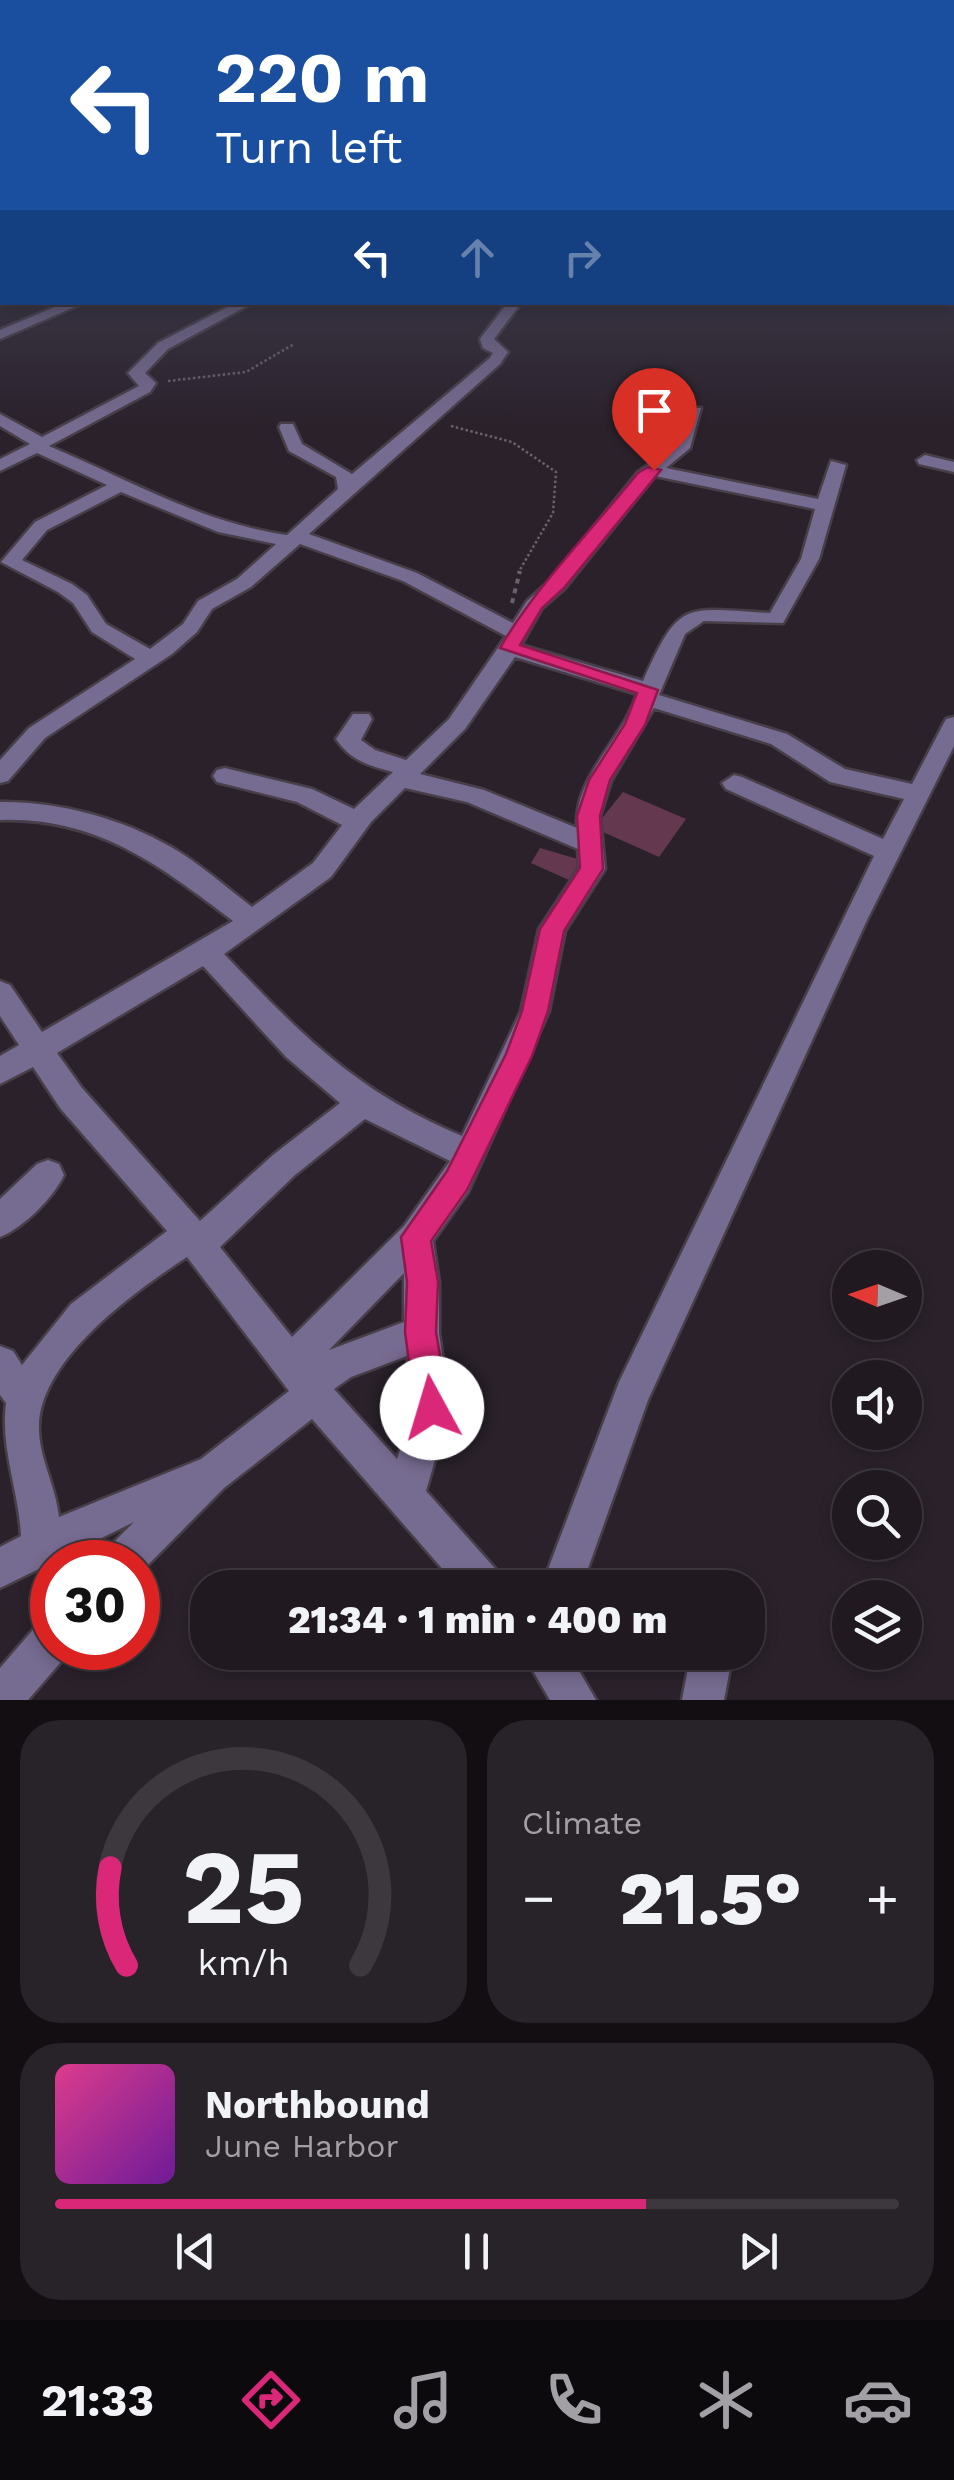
<!DOCTYPE html>
<html lang="en">
<head>
<meta charset="utf-8">
<style>
  body { margin:0; font-family:"Work Sans",sans-serif; background:#282229; color:#f1f3f6; height:100vh; display:flex; flex-direction:column; font-size:38px; white-space:nowrap }
  * { box-sizing:border-box; margin:0 }
  p { font-size:32px; color:#a2a0a5 }
  .icon { flex:none; width:55px; height:55px; fill:none; stroke:currentColor; stroke-width:2; stroke-linecap:round; stroke-linejoin:round }
  .map { position:relative; height:1700px; overflow:hidden }
  .panel { display:flex; flex-direction:column; gap:20px; padding:20px; background:#120e12; flex:1 }
  .panel>* { flex:none }
  .hud { position:absolute; left:0px; top:0px; width:955px; height:305px; box-shadow:0 5px 15px #0003,0 0 0 2px #3d383e; background:#1a4fa0; color:#fff; overflow:hidden }
  .needle { width:65px; rotate:272deg }
  .controls { position:absolute; left:832px; top:1250px; display:grid; gap:20px }
  .controls a { display:grid; place-items:center; width:90px; height:90px; border-radius:50%; background:#201920; box-shadow:0 5px 15px #0003,0 0 0 2px #3d383e; font-size:50px }
  .speed { position:absolute; left:30px; top:1540px; display:flex; gap:20px; font-size:50px; font-weight:700; text-align:center }
  .speed>* { display:grid; place-content:center; width:130px; height:130px; border-radius:50%; background:#201920; box-shadow:0 5px 15px #0003,0 0 0 2px #3d383e; line-height:1 }
  .speed .limit { border:15px solid #d22; background:#fff; color:#111 }
  .pin { position:absolute; display:grid; place-items:center; width:85px; height:85px; color:#fff; margin:-102px -42px; border-radius:50% 50% 50% 0; rotate:-45deg; box-shadow:0 0 10px #0007 }
  .pin .icon { rotate:45deg }
  .me { position:absolute; width:110px; margin:-55px; rotate:354deg; stroke-linejoin:round; filter:drop-shadow(0 0 8px #0008) }
  .turn { display:flex; align-items:center; gap:35px; height:210px; padding:0 50px; font-size:45px }
  .turn .icon { width:130px; height:130px; stroke-width:2.5 }
  .turn b { display:block; font-size:70px; line-height:85px }
  .lanes { display:flex; align-items:center; height:95px; padding:0 50px; background:#0003; justify-content:center; gap:50px; direction:ltr }
  .lanes .off { opacity:.35 }
  .big { font-size:75px; font-weight:800; line-height:1.1 }
  .panel .widget { flex:1; display:flex; flex-direction:column; justify-content:center; gap:15px; min-width:0; padding:0 35px; border-radius:40px; background:#282229 }
  .panel .dial { align-items:center; gap:0 }
  .dial svg { height:260px; overflow:visible; fill:none; stroke:#3d383e; stroke-width:7; stroke-linecap:round; text-anchor:middle }
  .dial text { fill:#f1f3f6; stroke:none }
  .song { display:flex; align-items:center; gap:30px }
  .cover { width:120px; height:120px; border-radius:15px; background:linear-gradient(135deg,hsl(330 70% 55%),hsl(280 70% 35%)) }
  .played { height:10px; border-radius:5px; background:linear-gradient(90deg,#db2777 70%,#3d383e 70%) }
  .keys { display:flex; justify-content:space-around; direction:ltr }
  .heat { display:flex; justify-content:space-between; align-items:center; font-size:55px; direction:ltr }
  .panel .tiles { flex:1; display:grid; gap:20px; grid-template-columns:1fr 1fr }
  .widget:last-child { grid-column:span 2 }
  .trip { position:absolute; left:190px; top:1570px; width:575px; height:100px; border-radius:40px; background:#201920; box-shadow:0 5px 15px #0003,0 0 0 2px #3d383e; font-weight:800; line-height:100px; text-align:center }
  .tabs { display:flex; height:160px; justify-content:space-around; align-items:center; background:#0d0a0d; color:#a2a0a5 }
  .tabs .icon { width:70px; height:70px }
  .tabs .selected { color:#db2777 }
  .tabs b { font-size:45px; color:#f1f3f6 }
  .map>svg:first-child { display:block }
  .building { fill:#643950 }
  .lines { fill:none; stroke-linecap:round; stroke-linejoin:round }
  .minor-casing { stroke:#473e48; stroke-width:5 }
  .path-far1 { stroke:#6a626b; stroke-width:2.5; stroke-dasharray:2.5 2.5; stroke-linecap:butt }
  .path { stroke:#6a626b; stroke-width:4; stroke-dasharray:5 5; stroke-linecap:butt }
  .minor { fill:#766b90; fill-rule:evenodd }
  .route { fill:#db2777; stroke:#8e194d; stroke-width:2.5 }
</style>
</head>
<body>
<div class="map">
<svg width="954" height="1700" viewBox="0 0 954 1700">
  <rect width="100%" height="100%" fill="#2a212b"/>
  <g class="building">
    <polygon points="623,792 686,819 659,857 594,828"/>
    <polygon points="540,848 581,860 569,880 531,863"/>
  </g>
  <g class="lines">
    <defs>
      <g id="minor">
        <polygon points="67,302 86,302 0,339 0,330"/>
        <path d="M237,302H254L168,349L145,373L156,383L150,392L49,446C128,479 201,523 287,535L338,489L336,477L289,451L279,427L281,424H293L302,444L352,474L490,358L493,353L483,348L480,339L508,302H522L494,339L508,352L500,364L309,534L417,573L513,623L527,601L551,580L638,472L675,446L689,408H701L690,448L666,468L818,499L831,461L846,465L819,559L783,623L704,621L685,634L659,695L787,734L845,769L912,784L946,719L954,717V746L867,920L648,1400L581,1588H541L619,1382L874,856L726,789L722,783L734,775L742,777L883,839L904,799L830,782L771,744L654,708L611,781L600,816L605,869L565,931L549,1011L468,1192L433,1241L439,1282V1333L450,1408L426,1491L500,1574L506,1588H459L312,1419L224,1488L138,1575V1562H102L108,1548L134,1522L0,1588V1547L21,1536C19,1491 0,1448 6,1403L0,1395V1346L13,1351L22,1365L71,1304L167,1231L60,1108L33,1067L0,1084V1056L19,1045L0,1016V981L10,985L42,1032L233,921C159,865 97,817 0,820V802C57,801 121,818 171,847C199,863 226,887 252,907L313,863L342,825L297,802L217,782L213,776L217,770L225,768L312,789L354,809L393,772C369,766 350,760 336,739L353,714H369L372,719L361,740L375,750L406,760L449,719L506,636L403,581L300,544L251,587L212,609L197,632L172,654L45,738L8,781L0,783V760L29,728L135,659L92,632L73,603L58,592L1,562L35,522L107,485L37,453L0,471V459L30,444L0,426V414L42,437L139,386L128,373L158,343ZM655,476L815,509L801,559L770,613C683,608 680,599 643,681L521,645L542,608L565,588ZM121,492L218,532L276,544L237,579L198,601L183,624L150,649L106,624L87,595L72,584L22,560L47,530ZM515,657L637,694C623,739 573,777 577,828L484,790L420,774L465,729ZM405,788L467,802L578,849L579,868L539,929L521,1011L462,1136C355,1091 303,1036 224,954L331,877L371,822ZM203,966L286,1057L340,1103L273,1155L200,1221L82,1088L57,1053ZM365,1119L450,1161L404,1226L292,1337L220,1247L295,1175ZM187,1257L289,1391L201,1459L59,1517C56,1486 38,1456 39,1426C40,1359 135,1291 187,1257ZM404,1273V1322L329,1350ZM407,1356L414,1408L397,1459L334,1389L351,1377Z"/>
        <polygon points="925,455 954,462 954,472 919,464 917,460"/>
        <path d="M48,1160L59,1164L64,1175C54,1197 23,1228 0,1237V1199L37,1164Z"/>
        <polygon points="52,1619 52,1648 70,1648 67,1655 28,1700 0,1700 0,1668 37,1625"/>
        <polygon points="522,1652 568,1652 596,1700 550,1700"/>
        <polygon points="691,1652 733,1652 724,1700 682,1700"/>
      </g>
    </defs>
    <use href="#minor" class="minor-casing"/>
    <g class="path-far1">
      <polyline points="168,381 246,372 294,344"/>
      <polyline points="451,426 512,442 556,472 553,513 518,573"/>
    </g>
    <polyline class="path" points="512,603 520,571"/>
    <use href="#minor" class="minor"/>
  </g>
  <linearGradient id="sky" x2="0" y2="1"><stop stop-color="#171218"/><stop offset="0.44" stop-color="#444355"/><stop offset="1" stop-color="#444355" stop-opacity="0"/></linearGradient>
  <rect width="954" height="428" fill="url(#sky)"/>
  <path class="route" d="M648,467L661,470L564,588L542,608L520,645L658,690L645,725L610,780L600,816L603,869L564,931L548,1011L532,1056L467,1190L431,1241L438,1282L436,1332L449,1408L444,1420L432,1425L420,1420L415,1408L405,1332L407,1282L401,1237L447,1171L506,1054L522,1011L540,929L580,868L577,816L589,780L625,724L637,693L500,648C537,585 591,531 638,473Z"/>
</svg>
<div class="controls">
<a><svg class="needle" viewBox="-14 -14 28 28"><path d="M0-13l5 13h-10z" fill="#e53935"/><path d="M0 13l5-13h-10z" fill="#a2a0a5"/></svg></a>
<a><svg class="icon" aria-label="sound" viewBox="0 0 24 24"><path d="M4 9h4l5-4v14l-5-4H4zM17 9q2 3 0 6"/></svg></a>
<a><svg class="icon" aria-label="search" viewBox="0 0 24 24"><circle cx="10" cy="10" r="6"/><path d="M15 15l6 6"/></svg></a>
<a><svg class="icon" aria-label="layers" viewBox="0 0 24 24"><path d="M12 4l9 5-9 5-9-5zM3 14l9 5 9-5"/></svg></a>
</div>
<div class="speed"><div class="limit">30</div></div>
<div class="pin" style="left:654px;top:470px;background:#d93025"><svg class="icon" aria-label="arrive" viewBox="0 0 24 24"><path d="M6 21V4h12l-3 4 3 4H6"/></svg></div>
<svg class="me" style="left:432px;top:1408px" viewBox="-20 -20 40 40"><circle r="19" fill="#fff"/><path d="M0-13L10 11 0 6-10 11z" fill="#db2777"/></svg>
<div class="trip">21:34 · 1 min · 400 m</div>
<div class="hud">
<div class="turn"><svg class="icon" aria-label="left" viewBox="0 0 24 24"><path d="M17 20v-9H6M10 6l-5 5 5 5"/></svg><div><b>220 m</b>Turn left</div></div>
<div class="lanes"><svg class="icon" aria-label="left" viewBox="0 0 24 24"><path d="M17 20v-9H6M10 6l-5 5 5 5"/></svg><svg class="icon off" aria-label="ahead" viewBox="0 0 24 24"><path d="M12 20V5M6 11l6-6 6 6"/></svg><svg class="icon off" aria-label="right" viewBox="0 0 24 24"><path d="M7 20v-9h11M14 6l5 5-5 5"/></svg></div>
</div>
</div>
<section class="panel">
<div class="tiles">
<div class="widget dial"><svg viewBox="0 0 100 80">
<path d="M14 69A42 42 0 1 1 86 69"/>
<path d="M14 69A42 42 0 0 1 9 39" stroke="#db2777"/>
<text x="50" y="56" font-size="32" font-weight="700">25</text>
<text x="50" y="72" font-size="11">km/h</text>
</svg></div>
<div class="widget"><p>Climate</p>
<div class="heat"><a>−</a><b class="big">21.5°</b><a>+</a></div>
</div>
<div class="widget">
<div class="song"><i class="cover"></i><div><b>Northbound</b><p>June Harbor</p></div></div>
<div class="played"></div>
<div class="keys"><svg class="icon" aria-label="previous" viewBox="0 0 24 24"><path d="M18 5L8 12l10 7zM5 5v14"/></svg><svg class="icon" aria-label="pause" viewBox="0 0 24 24"><path d="M8 5v14M16 5v14"/></svg><svg class="icon" aria-label="next" viewBox="0 0 24 24"><path d="M6 5l10 7-10 7zM19 5v14"/></svg></div>
</div>
</div>
</section>
<nav class="tabs">
<b>21:33</b>
<svg class="icon selected" aria-label="directions" viewBox="0 0 24 24"><path d="M12 3l9 9-9 9-9-9zM9 14v-3h6M13 9l2 2-2 2"/></svg>
<svg class="icon" aria-label="music" viewBox="0 0 24 24"><path d="M9 18V5l10-2v13"/><circle cx="6" cy="18" r="3"/><circle cx="16" cy="16" r="3"/></svg>
<svg class="icon" aria-label="phone" viewBox="0 0 24 24"><path d="M5 4h4l2 5-3 2q2 4 5 5l2-3 5 2v4C11 20 4 13 5 4z"/></svg>
<svg class="icon" aria-label="climate" viewBox="0 0 24 24"><path d="M12 3v18M4 7l16 10M4 17L20 7"/></svg>
<svg class="icon" aria-label="car" viewBox="0 0 24 24"><path d="M5 17H2v-5l4-1 3-4h7l3 4 3 1v5h-3M9 17h6M6 11h13"/><circle cx="7" cy="17" r="2"/><circle cx="17" cy="17" r="2"/></svg>
</nav>
</body>
</html>
